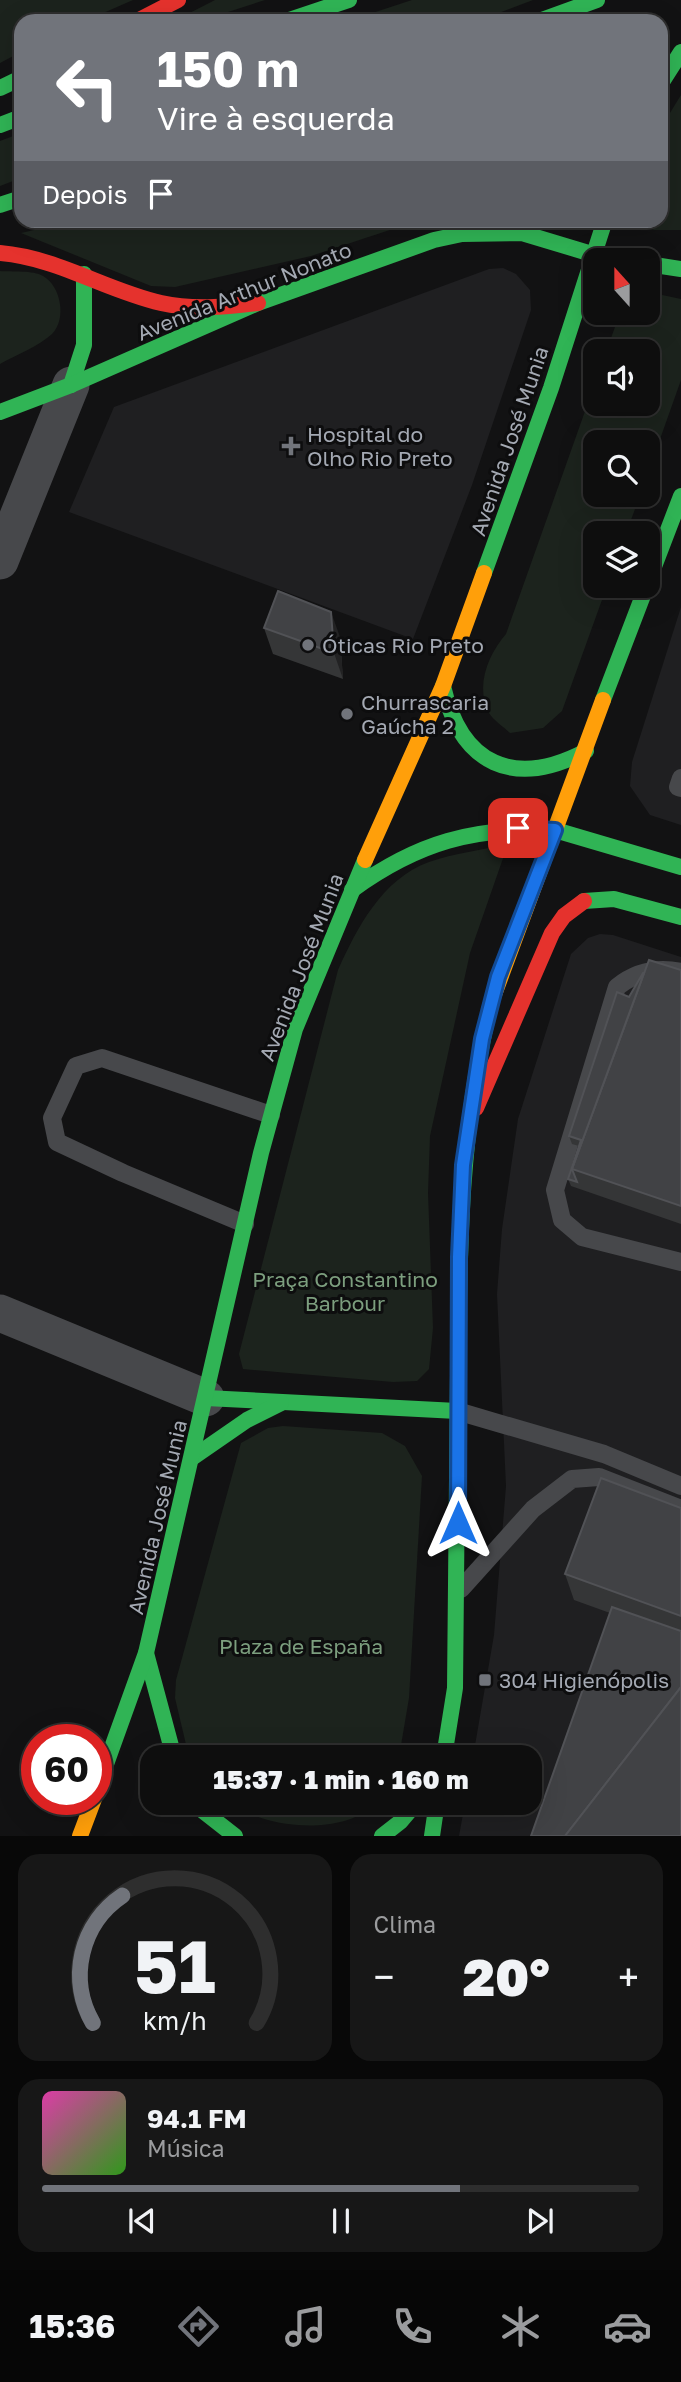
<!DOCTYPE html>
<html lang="pt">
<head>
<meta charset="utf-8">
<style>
  body { margin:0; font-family:"Golos Text",sans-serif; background:#171717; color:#f1f3f6; height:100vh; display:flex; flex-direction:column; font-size:26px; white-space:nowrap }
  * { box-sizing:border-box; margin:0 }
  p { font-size:23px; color:#9b9c9e }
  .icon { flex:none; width:38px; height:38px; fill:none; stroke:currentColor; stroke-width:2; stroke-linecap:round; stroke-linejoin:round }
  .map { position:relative; height:1836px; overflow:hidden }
  .panel { display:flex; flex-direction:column; gap:18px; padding:18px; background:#080808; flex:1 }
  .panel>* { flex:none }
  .hud { position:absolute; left:14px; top:14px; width:654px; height:214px; border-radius:21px; box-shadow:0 7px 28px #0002,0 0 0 2px #2e2e2e; background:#71747b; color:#fff; overflow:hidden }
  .needle { width:46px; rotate:339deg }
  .buttons { position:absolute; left:583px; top:248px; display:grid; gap:14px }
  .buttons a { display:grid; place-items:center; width:77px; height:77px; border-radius:14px; background:#0e0e0e; box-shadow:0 7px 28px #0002,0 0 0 2px #2e2e2e; font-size:35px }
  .speed { position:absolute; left:21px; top:1724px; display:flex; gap:14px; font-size:35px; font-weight:700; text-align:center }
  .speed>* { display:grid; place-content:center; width:91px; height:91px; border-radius:50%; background:#0e0e0e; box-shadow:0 7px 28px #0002,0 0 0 2px #2e2e2e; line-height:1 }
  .speed .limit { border:10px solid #d22; background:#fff; color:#111 }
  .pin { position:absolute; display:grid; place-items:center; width:60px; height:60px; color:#fff; margin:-30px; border-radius:14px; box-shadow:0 4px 10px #0006 }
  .me { position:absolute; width:77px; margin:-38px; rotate:0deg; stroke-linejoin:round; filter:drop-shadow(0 0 5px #0008) }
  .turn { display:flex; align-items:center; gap:24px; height:147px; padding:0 28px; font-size:32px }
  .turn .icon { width:91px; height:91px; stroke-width:2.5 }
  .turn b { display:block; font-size:49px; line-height:60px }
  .then { display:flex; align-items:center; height:66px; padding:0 28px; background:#0003; gap:14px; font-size:26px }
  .big { font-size:52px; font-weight:800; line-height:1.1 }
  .panel .tile { flex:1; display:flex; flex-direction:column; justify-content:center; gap:10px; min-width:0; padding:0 24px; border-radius:21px; background:#171717 }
  .panel .dial { align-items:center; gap:0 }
  .dial svg { height:182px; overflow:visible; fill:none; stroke:#2e2e2e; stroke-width:7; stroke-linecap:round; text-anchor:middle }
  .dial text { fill:#f1f3f6; stroke:none }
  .song { display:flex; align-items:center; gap:21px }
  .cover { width:84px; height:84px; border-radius:10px; background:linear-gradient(135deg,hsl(320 70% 55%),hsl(110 70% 35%)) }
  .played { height:7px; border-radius:4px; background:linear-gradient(90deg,#71747b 70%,#2e2e2e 70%) }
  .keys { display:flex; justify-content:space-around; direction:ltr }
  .heat { display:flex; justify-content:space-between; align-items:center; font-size:38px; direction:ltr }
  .panel .tiles { flex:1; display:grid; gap:18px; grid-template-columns:1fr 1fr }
  .tile:last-child { grid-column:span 2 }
  .trip { position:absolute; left:140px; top:1745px; width:402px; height:70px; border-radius:21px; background:#0e0e0e; box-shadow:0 7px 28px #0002,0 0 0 2px #2e2e2e; font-weight:800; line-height:70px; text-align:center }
  .dock { display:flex; height:112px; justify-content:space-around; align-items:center; background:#060606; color:#9b9c9e }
  .dock .icon { width:49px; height:49px }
  .dock .active { color:#71747b }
  .dock b { font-size:32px; color:#f1f3f6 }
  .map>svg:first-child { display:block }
  .built { fill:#1f1f21 }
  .green { fill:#1c231d }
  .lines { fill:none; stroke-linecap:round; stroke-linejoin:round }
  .lane { stroke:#47484b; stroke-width:18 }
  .street { stroke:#47484b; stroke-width:37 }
  .fast { stroke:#30b455; stroke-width:16 }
  .slow { stroke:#ff9f0a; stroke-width:16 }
  .jam { stroke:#e5322d; stroke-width:16 }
  .wall { fill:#353637 }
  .shaded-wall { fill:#222223 }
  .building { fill:#414245; stroke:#515256; stroke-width:2 }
  .route-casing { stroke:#114b97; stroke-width:18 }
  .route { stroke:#1a73e8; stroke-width:12 }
  .poi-dot { fill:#71747b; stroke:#0d0d0e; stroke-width:2.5 }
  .labels { text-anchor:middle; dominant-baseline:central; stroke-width:6; stroke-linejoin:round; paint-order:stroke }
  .street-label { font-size:21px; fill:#a4a9b3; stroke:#0d0d0e }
  .poi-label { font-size:21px; fill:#a4a9b3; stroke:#0d0d0e; text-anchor:start }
  .park-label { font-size:21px; fill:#7c9e7e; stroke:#0d0d0e }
</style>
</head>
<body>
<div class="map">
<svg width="681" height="1836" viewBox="0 0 681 1836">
  <rect width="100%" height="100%" fill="#121213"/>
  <g class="built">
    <polygon points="503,268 516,274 530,290 531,310 472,485 413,639 69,512 114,407 489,269"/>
    <polygon points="681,607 681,825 650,815 630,786 632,762"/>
    <polygon points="600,934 613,935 681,957 681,1836 459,1836 465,1803 530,1802 530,1757 473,1757 494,1635 506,1486 497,1294 502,1229 518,1119 571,954 588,938"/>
  </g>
  <g class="green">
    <polygon points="0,0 133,0 85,21 21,21 21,52 0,63"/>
    <polygon points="215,0 265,0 200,21 174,21"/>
    <polygon points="412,0 533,0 477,21 348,21"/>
    <polygon points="681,95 681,230 654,230 635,221 662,220 662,126"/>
    <polygon points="21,133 21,178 0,186 0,141"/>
    <polygon points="77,220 417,221 311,256 175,287 151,286 21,233"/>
    <path d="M0,271C12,272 33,270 43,276C61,286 67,319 52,334C39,346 16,355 0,364Z"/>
    <path d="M648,292L681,299V380L648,473V443H595V495H640L626,534H595V586H607L562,711L543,728L510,733C504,727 493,720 489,713C475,686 488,655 506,634L595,383V404H648V352H606L620,313H648Z"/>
    <path d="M508,844L470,953L430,1136L428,1193L433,1328L429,1369L417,1381L393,1382L243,1369L239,1354L338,970C357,928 382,879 429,862C454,853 483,850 508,844Z"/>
    <polygon points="283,1426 382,1433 405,1446 422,1476 409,1698 399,1757 189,1757 175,1698 176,1680 241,1443 268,1428"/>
    <path d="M229,1803H378C341,1836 270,1830 229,1803Z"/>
  </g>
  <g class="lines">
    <g class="lane">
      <polyline points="681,778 678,787 681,788"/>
      <path d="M681,972C657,967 637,971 617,987L555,1190L562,1220L582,1237L681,1262"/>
      <polyline points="245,1224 123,1173 57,1142 52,1118 76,1066 102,1058 271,1115"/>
      <polyline points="457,1411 604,1454 681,1486"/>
      <polyline points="461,1589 533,1509 572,1479 599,1477 681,1509"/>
    </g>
    <g class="street">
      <polyline points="0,561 71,385"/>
      <polyline points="0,1313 206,1398"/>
    </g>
    <g class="fast">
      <polyline points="286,21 349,0"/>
      <polyline points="539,21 597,0"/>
      <polyline points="662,82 681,52"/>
      <polyline points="0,88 21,78"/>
      <polyline points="0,125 21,117"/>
      <polyline points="0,205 21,198"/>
      <polyline points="648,264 681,269"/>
      <polyline points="71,385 84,345 84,274"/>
      <polyline points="0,412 71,385 258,303 434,240 462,234 522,233 595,255 631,261"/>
      <polyline points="484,573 551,388 605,220"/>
      <path d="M443,686C461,765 514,789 586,751"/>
      <polyline points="603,700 681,496"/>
      <polyline points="555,830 681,867"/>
      <path d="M352,890C418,842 474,827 555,830"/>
      <polyline points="584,901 614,899 681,917"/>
      <polyline points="206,1398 457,1411"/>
      <polyline points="192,1458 247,1420 281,1403"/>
      <polyline points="146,1653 174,1757"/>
      <path d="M444,1757L455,1688C456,1584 457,1479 458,1375C459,1248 460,1123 492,1000"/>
      <polyline points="96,1792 146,1653 261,1153 295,1029 365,860"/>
      <polyline points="197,1802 203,1811 235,1836"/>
      <polyline points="382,1836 400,1822 417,1802"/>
      <polyline points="432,1836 437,1802"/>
    </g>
    <g class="slow">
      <polyline points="365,860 443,686 484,573"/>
      <polyline points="492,1000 603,700"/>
      <polyline points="80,1836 94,1799"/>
    </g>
    <g class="jam">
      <polyline points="137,21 178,0"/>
      <path d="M0,253C58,258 105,290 161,303C193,310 225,307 258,303"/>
      <polyline points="476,1108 552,933 564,916 584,901"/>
    </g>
  </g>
  <g class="wall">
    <polygon points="264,628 340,637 343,679 273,654"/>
    <polygon points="681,970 681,1224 571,1186 568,1179 579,1146 572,1144 569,1136 629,997"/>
    <polygon points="681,1508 681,1836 610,1613 574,1600 565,1574"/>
  </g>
  <polygon class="shaded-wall" points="331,612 340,637 343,679 334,653"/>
  <g class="building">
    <polygon points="278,591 331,612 334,653 264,628"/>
    <polygon points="649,960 681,970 681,1206 572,1169"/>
    <polygon points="643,973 644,973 572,1169 577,1182 568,1179 581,1140 569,1136 617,992 629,997"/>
    <polygon points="601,1478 681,1508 681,1616 565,1574"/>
    <polygon points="612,1607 681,1631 681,1687 565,1836 531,1836"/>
    <polygon points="681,1687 681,1836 565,1836"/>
  </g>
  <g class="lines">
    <defs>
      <polyline id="route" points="458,1523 459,1257 463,1165 482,1039 498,977 555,830 518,828"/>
    </defs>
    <use href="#route" class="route-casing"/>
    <use href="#route" class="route"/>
  </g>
  <g class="poi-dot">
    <path d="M287.5 435.5h7v7h7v7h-7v7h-7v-7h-7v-7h7z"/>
    <circle cx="308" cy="645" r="7"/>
    <circle cx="347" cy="714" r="7"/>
    <rect x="478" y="1673" width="14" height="14" rx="3.5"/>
  </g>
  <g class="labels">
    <g class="street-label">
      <text transform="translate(244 291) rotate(-22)">Avenida Arthur Nonato</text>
      <text transform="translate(509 441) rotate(-71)">Avenida José Munia</text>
      <text transform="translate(301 967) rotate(-69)">Avenida José Munia</text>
      <text transform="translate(157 1517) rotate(-77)">Avenida José Munia</text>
    </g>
    <g class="poi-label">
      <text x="307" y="434">Hospital do<tspan x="307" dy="24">Olho Rio Preto</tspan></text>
      <text x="322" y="645">Óticas Rio Preto</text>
      <text x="361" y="702">Churrascaria<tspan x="361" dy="24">Gaúcha 2</tspan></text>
      <text x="499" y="1680">304 Higienópolis</text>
    </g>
    <g class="park-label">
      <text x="345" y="1279">Praça Constantino<tspan x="345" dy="24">Barbour</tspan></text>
      <text x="301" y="1646">Plaza de España</text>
    </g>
  </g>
</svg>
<div class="buttons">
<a><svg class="needle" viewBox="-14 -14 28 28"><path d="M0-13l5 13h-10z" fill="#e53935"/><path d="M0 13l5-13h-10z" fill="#9b9c9e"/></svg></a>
<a><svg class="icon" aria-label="sound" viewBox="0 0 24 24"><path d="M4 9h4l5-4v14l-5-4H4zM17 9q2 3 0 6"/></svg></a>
<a><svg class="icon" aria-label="search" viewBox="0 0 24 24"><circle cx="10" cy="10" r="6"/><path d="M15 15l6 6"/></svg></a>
<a><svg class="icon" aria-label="layers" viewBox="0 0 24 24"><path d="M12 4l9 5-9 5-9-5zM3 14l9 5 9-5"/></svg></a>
</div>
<div class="speed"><div class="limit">60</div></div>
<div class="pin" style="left:518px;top:828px;background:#d93025"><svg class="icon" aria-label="arrive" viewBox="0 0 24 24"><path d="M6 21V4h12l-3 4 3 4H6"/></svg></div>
<svg class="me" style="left:458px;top:1523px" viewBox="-20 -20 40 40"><path d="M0-17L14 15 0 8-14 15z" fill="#1a73e8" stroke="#fff" stroke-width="4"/></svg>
<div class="trip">15:37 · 1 min · 160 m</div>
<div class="hud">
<div class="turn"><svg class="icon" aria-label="left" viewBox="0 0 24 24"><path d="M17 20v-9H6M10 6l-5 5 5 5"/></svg><div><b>150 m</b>Vire à esquerda</div></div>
<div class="then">Depois<svg class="icon" aria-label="arrive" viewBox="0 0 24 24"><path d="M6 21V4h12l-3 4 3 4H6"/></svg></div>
</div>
</div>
<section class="panel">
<div class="tiles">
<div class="tile dial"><svg viewBox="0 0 100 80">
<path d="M14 69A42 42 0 1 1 86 69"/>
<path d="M14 69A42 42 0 0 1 27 13" stroke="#71747b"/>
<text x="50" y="56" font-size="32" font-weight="700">51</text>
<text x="50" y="72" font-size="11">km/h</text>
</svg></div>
<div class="tile"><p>Clima</p>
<div class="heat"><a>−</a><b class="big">20°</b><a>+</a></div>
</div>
<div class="tile">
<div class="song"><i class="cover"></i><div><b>94.1 FM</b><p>Música</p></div></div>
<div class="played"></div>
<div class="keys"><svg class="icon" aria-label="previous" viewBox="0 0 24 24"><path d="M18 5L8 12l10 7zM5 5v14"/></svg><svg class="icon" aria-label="pause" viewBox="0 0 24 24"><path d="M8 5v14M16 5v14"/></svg><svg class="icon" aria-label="next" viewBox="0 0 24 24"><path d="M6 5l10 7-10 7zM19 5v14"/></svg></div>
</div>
</div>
</section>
<nav class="dock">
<b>15:36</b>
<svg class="icon active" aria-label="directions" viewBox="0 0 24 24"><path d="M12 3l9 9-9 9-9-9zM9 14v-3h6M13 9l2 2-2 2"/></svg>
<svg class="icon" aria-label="music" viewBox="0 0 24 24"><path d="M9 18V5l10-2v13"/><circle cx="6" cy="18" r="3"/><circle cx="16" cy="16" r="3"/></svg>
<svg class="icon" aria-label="phone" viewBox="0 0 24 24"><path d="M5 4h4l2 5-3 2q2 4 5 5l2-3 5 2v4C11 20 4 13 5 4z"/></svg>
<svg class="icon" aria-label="climate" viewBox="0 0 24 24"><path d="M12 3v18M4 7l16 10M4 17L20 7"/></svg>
<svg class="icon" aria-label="car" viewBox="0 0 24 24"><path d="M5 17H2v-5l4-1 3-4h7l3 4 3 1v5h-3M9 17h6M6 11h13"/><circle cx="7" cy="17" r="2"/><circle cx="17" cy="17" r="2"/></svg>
</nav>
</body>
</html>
